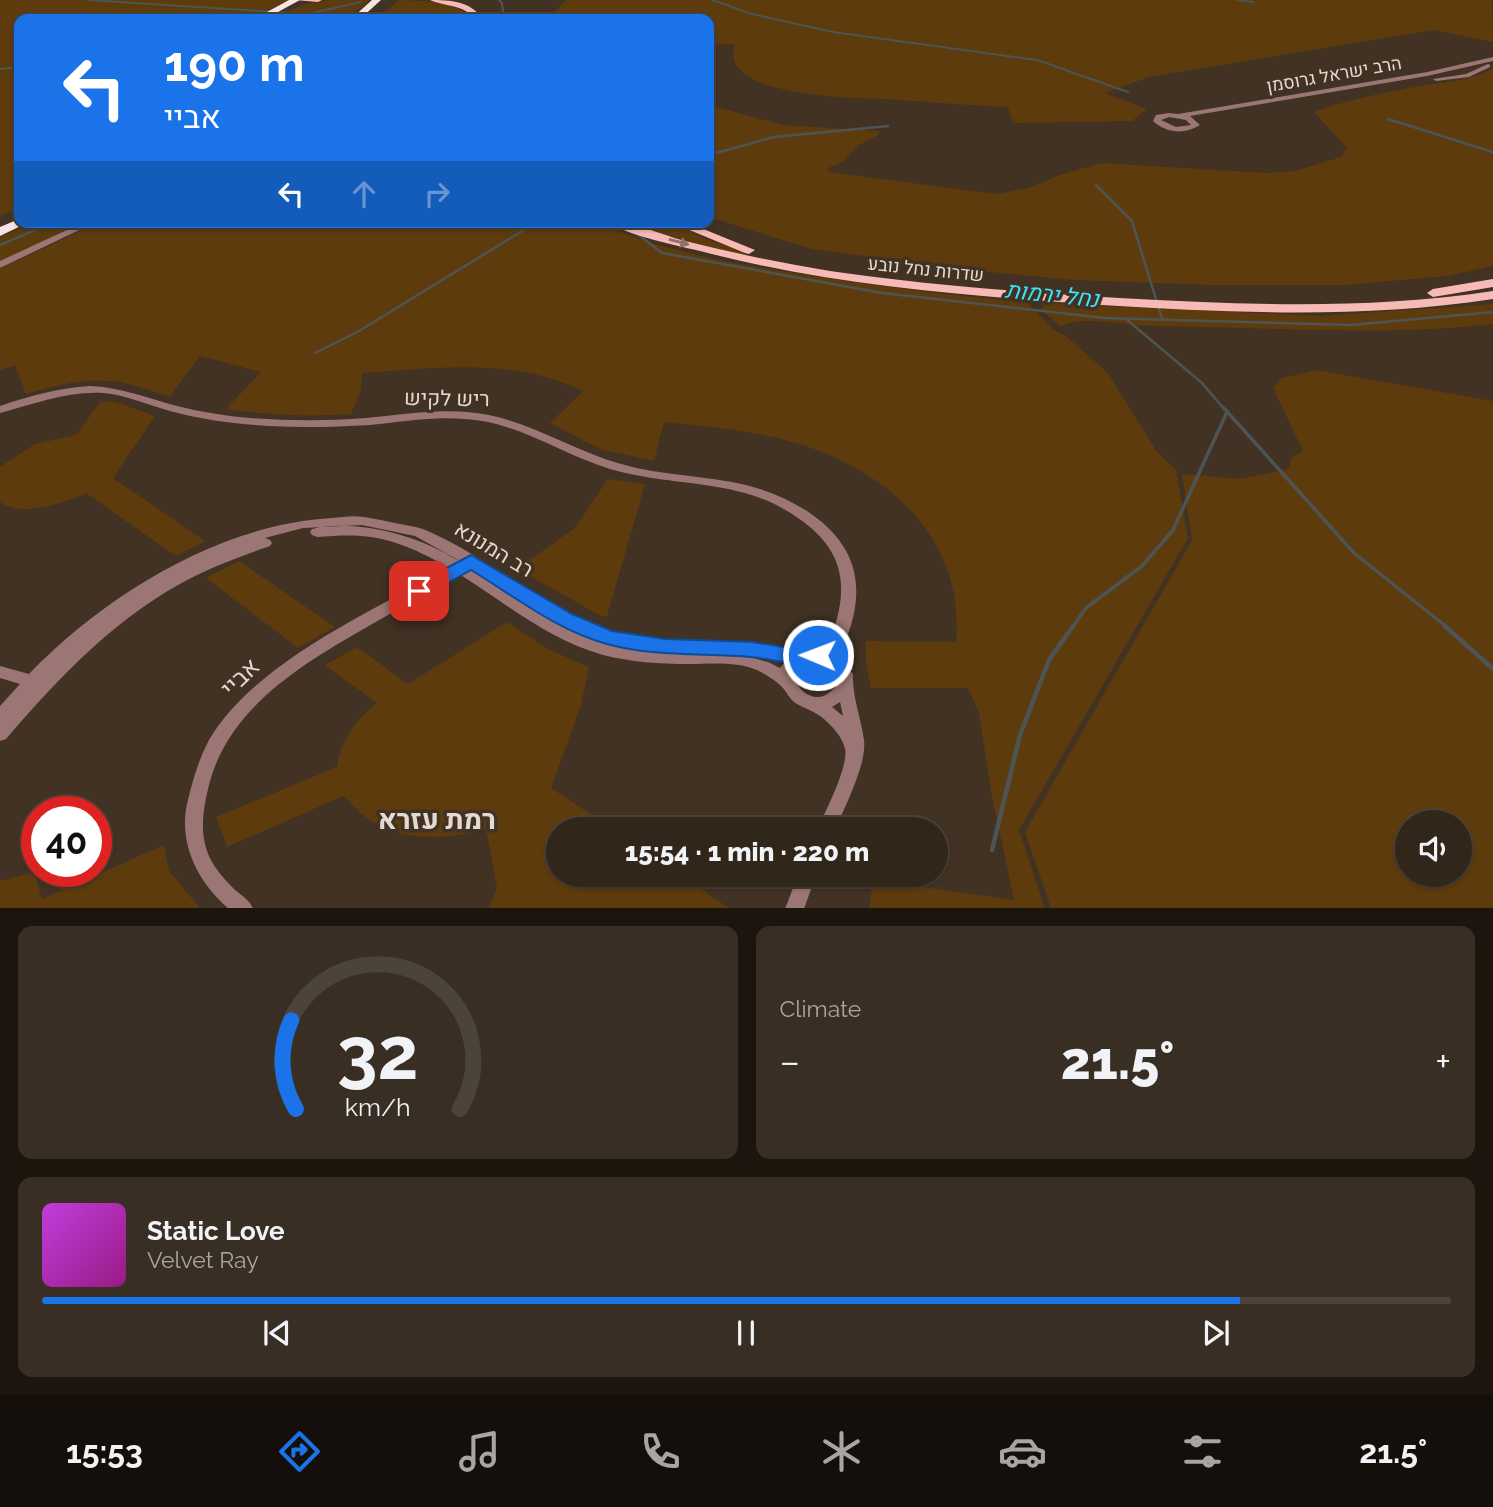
<!DOCTYPE html>
<html lang="en">
<head>
<meta charset="utf-8">
<style>
  body { margin:0; font-family:Raleway,Heebo,sans-serif; background:#392e23; color:#f1f3f6; height:100vh; display:flex; flex-direction:column; font-size:26px; white-space:nowrap }
  * { box-sizing:border-box; margin:0 }
  p { font-size:23px; color:#a8a5a2 }
  .icon { flex:none; width:38px; height:38px; fill:none; stroke:currentColor; stroke-width:2; stroke-linecap:round; stroke-linejoin:round }
  .map { position:relative; height:908px; overflow:hidden }
  .details { display:flex; flex-direction:column; gap:18px; padding:18px; background:#1b150e; flex:1 }
  .details>* { flex:none }
  .banner { position:absolute; left:14px; top:14px; width:700px; height:214px; border-radius:14px; box-shadow:0 2px 5px #0004,0 0 0 2px #4c4339; background:#1a73e8; color:#fff; overflow:hidden }
  .tools { position:absolute; left:1395px; top:810px; display:grid; gap:14px }
  .tools a { display:grid; place-items:center; width:77px; height:77px; border-radius:50%; background:#31261a; box-shadow:0 2px 5px #0004,0 0 0 2px #4c4339; font-size:35px }
  .speed { position:absolute; left:21px; top:796px; display:flex; gap:14px; font-size:35px; font-weight:700; text-align:center }
  .speed>* { display:grid; place-content:center; width:91px; height:91px; border-radius:50%; background:#31261a; box-shadow:0 2px 5px #0004,0 0 0 2px #4c4339; line-height:1 }
  .speed .limit { border:10px solid #d22; background:#fff; color:#111 }
  .pin { position:absolute; display:grid; place-items:center; width:60px; height:60px; color:#fff; margin:-30px; border-radius:14px; box-shadow:0 4px 10px #0006 }
  .me { position:absolute; width:77px; margin:-38px; rotate:271deg; stroke-linejoin:round; filter:drop-shadow(0 0 5px #0008) }
  .turn { display:flex; align-items:center; gap:24px; height:147px; padding:0 35px; font-size:32px }
  .turn .icon { width:91px; height:91px; stroke-width:2.5 }
  .turn b { display:block; font-size:49px; line-height:60px }
  .lanes { display:flex; align-items:center; height:66px; padding:0 35px; background:#0003; justify-content:center; gap:35px; direction:ltr }
  .lanes .off { opacity:.35 }
  .big { font-size:52px; font-weight:800; line-height:1.1 }
  .details .tile { flex:1; display:flex; flex-direction:column; justify-content:center; gap:10px; min-width:0; padding:0 24px; border-radius:14px; background:#392e23 }
  .details .dial { align-items:center; gap:0 }
  .dial svg { height:182px; overflow:visible; fill:none; stroke:#4c4339; stroke-width:7; stroke-linecap:round; text-anchor:middle }
  .dial text { fill:#f1f3f6; stroke:none }
  .song { display:flex; align-items:center; gap:21px }
  .cover { width:84px; height:84px; border-radius:10px; background:linear-gradient(135deg,hsl(290 70% 55%),hsl(310 70% 35%)) }
  .played { height:7px; border-radius:4px; background:linear-gradient(90deg,#1a73e8 85%,#4c4339 85%) }
  .keys { display:flex; justify-content:space-around; direction:ltr }
  .heat { display:flex; justify-content:space-between; align-items:center; font-size:38px; direction:ltr }
  .details .tiles { flex:1; display:grid; gap:18px; grid-template-columns:1fr 1fr }
  .tile:last-child { grid-column:span 2 }
  .trip { position:absolute; left:546px; top:817px; width:402px; height:70px; border-radius:35px; background:#31261a; box-shadow:0 2px 5px #0004,0 0 0 2px #4c4339; font-weight:800; line-height:70px; text-align:center }
  .tabs { display:flex; height:112px; justify-content:space-around; align-items:center; background:#140f0a; color:#a8a5a2 }
  .tabs .icon { width:49px; height:49px }
  .tabs .active { color:#1a73e8 }
  .tabs b { font-size:32px; color:#f1f3f6 }
  .map>svg:first-child { display:block }
  .green { fill:#5e3b0c; fill-rule:evenodd }
  .lines { fill:none; stroke-linecap:round; stroke-linejoin:round }
  .stream-far3 { stroke:#4d5554; stroke-width:2 }
  .stream-far2 { stroke:#4d5554; stroke-width:2.5 }
  .stream-far1 { stroke:#4d5554; stroke-width:3.5 }
  .stream { stroke:#4d5554; stroke-width:4.5 }
  .minor { fill:#9b7674; fill-rule:evenodd }
  .major { fill:#f7bab7; fill-rule:evenodd }
  .highway { fill:#f7e4e3; fill-rule:evenodd }
  .oneway { fill:#936f66 }
  .route { fill:#1a73e8; stroke:#114b97; stroke-width:2 }
  .labels { text-anchor:middle; dominant-baseline:central; stroke-width:7; stroke-linejoin:round; paint-order:stroke }
  .far-street-label { font-size:18px; fill:#e3dad0; stroke:#413223 }
  .street-label { font-size:21px; fill:#e3dad0; stroke:#413223 }
  .water-label { font-size:23px; font-style:italic; fill:#3ae2fc; stroke:#413223 }
  .near-street-label { font-size:24px; fill:#e3dad0; stroke:#413223 }
  .near-quarter-label { font-size:28px; font-weight:bold; fill:#e3dad0; stroke:#413223 }
</style>
</head>
<body>
<div class="map">
<svg width="1493" height="909" viewBox="0 0 1493 909">
  <rect width="100%" height="100%" fill="#413223"/>
  <g class="green">
    <polygon points="0,0 289,0 250,19 19,19 19,209 0,216"/>
    <polygon points="330,0 370,0 347,19 270,19 305,4"/>
    <path d="M399,0C422,1 457,0 472,19H376Z"/>
    <path d="M566,0H1492L1493,42L1434,30L1149,77L1104,93L1147,109L1132,121L1013,123L1008,107C972,105 936,103 900,100C869,98 716,100 735,45L709,43V19H538L555,12Z"/>
    <path d="M1493,68V266L1448,276L1345,285H1211L1074,280L969,270L811,249L709,217V105L783,125L879,131L878,135L859,145L843,162L828,168L829,172L996,194L1029,188L1060,175L1101,163L1268,173L1295,171L1341,157L1347,148L1314,112C1347,100 1386,92 1420,86C1446,81 1471,82 1493,68Z"/>
    <polygon points="34,222 82,222 0,262 0,237"/>
    <path d="M99,222H596C666,253 739,265 814,276C885,287 956,296 1027,302L1053,329L1067,337L1108,373L1157,452L1176,470L1188,538L1019,830L1045,908H869L873,880L1014,900L991,791L979,713L968,688H871L866,664V641L956,642C965,543 894,476 806,446C761,431 711,427 664,422L654,461L602,450L550,423L583,391C514,357 436,368 362,373L361,390L351,414C309,417 268,415 226,409L261,372L200,356L170,396C154,392 139,386 123,383C93,376 55,385 26,394L15,365L0,370V269Z"/>
    <polygon points="623,222 670,222 708,240 747,252 743,254 744,256 728,253"/>
    <path d="M1044,303L1320,316L1493,304V324C1382,337 1267,327 1156,326C1125,326 1089,315 1060,326L1041,310Z"/>
    <path d="M1316,370L1493,401V908H1051L1025,832L1192,540L1182,474L1240,479L1289,469L1292,457L1303,451L1273,388L1282,378ZM1407,822H1460V875H1407Z"/>
    <path d="M101,401L116,402L155,416L113,478L205,541L176,556L86,493C64,503 23,518 0,502V467L35,444L76,435Z"/>
    <polygon points="608,479 645,484 607,616 603,617 517,569 575,528"/>
    <polygon points="239,561 335,627 298,648 206,578"/>
    <path d="M507,622L550,650L589,667L581,705L551,788L613,829L558,830V875H680L729,908H488L497,888L486,828C448,841 396,842 363,815C356,810 350,802 343,796L227,847L216,817L337,767C341,740 355,720 377,703L325,665L357,647L408,684Z"/>
    <polygon points="164,845 169,871 200,908 0,908 0,881 34,872 42,899"/>
  </g>
  <g class="lines">
    <g class="stream-far3">
      <polyline points="89,0 307,14"/>
      <polyline points="499,0 502,3 504,19"/>
      <polyline points="712,0 752,14 833,32 1037,60 1128,92"/>
      <polyline points="1238,0 1253,2"/>
      <polyline points="307,14 361,2"/>
      <polyline points="284,19 300,16"/>
      <polyline points="0,69 19,67"/>
    </g>
    <g class="stream-far2">
      <polyline points="1388,119 1493,152"/>
      <polyline points="709,155 774,137 888,126"/>
      <polyline points="1096,185 1132,221 1162,319"/>
      <polyline points="636,233 662,253 882,293 1105,318 1351,325 1493,312"/>
      <polyline points="0,245 54,222"/>
      <polyline points="1126,319 1202,383 1224,409"/>
      <polyline points="315,353 359,331 527,228 532,222"/>
    </g>
    <g class="stream-far1">
      <polyline points="1223,407 1354,553 1448,628"/>
      <polyline points="1072,628 1086,608 1142,566 1173,530 1227,412"/>
    </g>
    <g class="stream">
      <polyline points="1445,626 1493,669"/>
      <polyline points="992,850 1020,735 1049,660 1073,626"/>
    </g>
    <g class="minor">
      <path d="M1493,57V61L1427,76L1190,116L1200,125C1185,135 1166,133 1153,121L1156,115L1169,113L1178,114L1427,72ZM1169,117L1186,120L1191,125L1176,127L1161,120Z"/>
      <polygon points="1488,64 1490,65 1490,67 1469,77 1436,81 1433,79 1466,74"/>
      <polygon points="84,222 96,222 0,268 0,261"/>
      <path d="M90,386C120,387 148,398 177,406C201,412 226,416 250,418C289,421 328,421 366,418C399,415 433,409 467,412C523,416 568,449 621,464C662,476 705,475 746,485C794,497 853,530 856,585C858,610 849,634 839,656L853,674C852,696 861,718 864,740C867,764 845,806 835,830H817C825,812 849,766 845,749C843,738 833,727 824,719C816,712 806,709 797,704C790,700 788,694 783,688C777,681 765,674 757,670C736,661 710,664 688,664C659,664 631,662 603,655C548,640 506,603 459,574C429,592 398,609 367,627C301,665 226,709 208,789C203,810 200,831 207,851C212,866 224,879 235,890C242,896 250,900 253,909H229C197,882 177,841 188,800C193,779 199,759 209,740C254,663 372,611 449,568C422,552 392,538 361,536C347,535 332,536 317,537L312,535L310,532L312,529C351,519 407,533 441,551C448,554 454,559 460,561L415,536L362,525L303,528L265,538L270,540L272,543L270,546C244,555 219,564 195,576C120,613 60,676 6,739L0,741V706L20,684L0,678V666L29,674C105,595 221,524 332,518C342,517 354,515 364,517C372,518 381,520 390,522C403,525 418,526 430,532C493,560 544,610 610,632C651,645 694,640 736,642C759,643 782,648 804,652L813,649L825,652C849,597 851,554 798,518C782,507 764,498 745,493C701,481 654,482 610,469C561,454 518,422 465,419C433,416 401,422 370,425C337,427 303,428 269,426C236,424 203,420 170,411C148,405 126,395 103,393C67,391 34,404 0,413V406C29,396 59,388 90,386ZM470,568H471C525,602 576,638 640,650C572,641 527,603 470,568ZM738,654L786,661L780,668L768,662ZM813,661L828,665L837,675L836,687C830,692 824,698 816,697C801,696 785,674 802,664C805,662 809,662 813,661ZM840,702L843,716L832,707Z"/>
      <polygon points="798,875 816,875 804,909 785,909"/>
    </g>
    <g class="major">
      <polygon points="295,0 322,0 318,2"/>
      <path d="M430,0C451,0 470,1 483,19H475C463,4 446,7 430,0Z"/>
      <path d="M609,222C636,222 659,234 685,241C733,253 781,263 830,271C926,285 1022,292 1119,298C1245,305 1368,310 1493,291V299C1362,319 1233,313 1102,305C968,296 834,286 704,252C680,246 627,236 609,222Z"/>
      <polygon points="670,222 686,222 755,250 749,254 745,253"/>
      <polygon points="1493,279 1493,287 1433,297 1427,293 1433,289"/>
    </g>
    <g class="highway">
      <polygon points="289,0 300,0 265,19 254,19"/>
      <polygon points="372,0 381,0 360,19 351,19"/>
      <polygon points="19,219 19,222 29,222 0,236 0,227"/>
    </g>
  </g>
  <defs><path id="oneway-solid" d="M-6-.8H1V-3.2L6.5 0L1 3.2V.8H-6Z" transform="scale(1.75)"/></defs>
  <use class="oneway" href="#oneway-solid" transform="translate(679 242) rotate(15)"/>
  <path class="route" d="M471,555L572,614L612,631L665,639L752,642L802,650L818,648L825,650L828,655L825,661C800,669 776,659 751,657C703,653 654,657 607,644C558,631 514,596 471,570L426,595H413L410,591L413,586Z"/>
  <g class="labels">
    <g class="far-street-label">
      <text transform="translate(1334 74) rotate(-10)">הרב ישראל גרוסמן</text>
      <text transform="translate(926 269) rotate(6)">שדרות נחל נובע</text>
    </g>
    <g class="street-label">
      <text transform="translate(447 398) rotate(1)">ריש לקיש</text>
      <text transform="translate(494 549) rotate(31)">רב המנונא</text>
    </g>
    <g class="water-label">
      <text transform="translate(1052 294) rotate(6)">נחל ירמות</text>
    </g>
    <g class="near-street-label">
      <text transform="translate(240 677) rotate(-44)">אביי</text>
    </g>
    <g class="near-quarter-label">
      <text x="437" y="819">רמת עזרא</text>
    </g>
  </g>
</svg>
<div class="tools">
<a><svg class="icon" aria-label="sound" viewBox="0 0 24 24"><path d="M4 9h4l5-4v14l-5-4H4zM17 9q2 3 0 6"/></svg></a>
</div>
<div class="speed"><div class="limit">40</div></div>
<div class="pin" style="left:419px;top:591px;background:#d93025"><svg class="icon" aria-label="arrive" viewBox="0 0 24 24"><path d="M6 21V4h12l-3 4 3 4H6"/></svg></div>
<svg class="me" style="left:818px;top:655px" viewBox="-20 -20 40 40"><circle r="17" fill="#1a73e8" stroke="#fff" stroke-width="3"/><path d="M0-11L8 9 0 5-8 9z" fill="#fff"/></svg>
<div class="trip">15:54 · 1 min · 220 m</div>
<div class="banner">
<div class="turn"><svg class="icon" aria-label="left" viewBox="0 0 24 24"><path d="M17 20v-9H6M10 6l-5 5 5 5"/></svg><div><b>190 m</b>אביי</div></div>
<div class="lanes"><svg class="icon" aria-label="left" viewBox="0 0 24 24"><path d="M17 20v-9H6M10 6l-5 5 5 5"/></svg><svg class="icon off" aria-label="ahead" viewBox="0 0 24 24"><path d="M12 20V5M6 11l6-6 6 6"/></svg><svg class="icon off" aria-label="right" viewBox="0 0 24 24"><path d="M7 20v-9h11M14 6l5 5-5 5"/></svg></div>
</div>
</div>
<section class="details">
<div class="tiles">
<div class="tile dial"><svg viewBox="0 0 100 80">
<path d="M14 69A42 42 0 1 1 86 69"/>
<path d="M14 69A42 42 0 0 1 12 30" stroke="#1a73e8"/>
<text x="50" y="56" font-size="32" font-weight="700">32</text>
<text x="50" y="72" font-size="11">km/h</text>
</svg></div>
<div class="tile"><p>Climate</p>
<div class="heat"><a>−</a><b class="big">21.5°</b><a>+</a></div>
</div>
<div class="tile">
<div class="song"><i class="cover"></i><div><b>Static Love</b><p>Velvet Ray</p></div></div>
<div class="played"></div>
<div class="keys"><svg class="icon" aria-label="previous" viewBox="0 0 24 24"><path d="M18 5L8 12l10 7zM5 5v14"/></svg><svg class="icon" aria-label="pause" viewBox="0 0 24 24"><path d="M8 5v14M16 5v14"/></svg><svg class="icon" aria-label="next" viewBox="0 0 24 24"><path d="M6 5l10 7-10 7zM19 5v14"/></svg></div>
</div>
</div>
</section>
<nav class="tabs">
<b>15:53</b>
<svg class="icon active" aria-label="directions" viewBox="0 0 24 24"><path d="M12 3l9 9-9 9-9-9zM9 14v-3h6M13 9l2 2-2 2"/></svg>
<svg class="icon" aria-label="music" viewBox="0 0 24 24"><path d="M9 18V5l10-2v13"/><circle cx="6" cy="18" r="3"/><circle cx="16" cy="16" r="3"/></svg>
<svg class="icon" aria-label="phone" viewBox="0 0 24 24"><path d="M5 4h4l2 5-3 2q2 4 5 5l2-3 5 2v4C11 20 4 13 5 4z"/></svg>
<svg class="icon" aria-label="climate" viewBox="0 0 24 24"><path d="M12 3v18M4 7l16 10M4 17L20 7"/></svg>
<svg class="icon" aria-label="car" viewBox="0 0 24 24"><path d="M5 17H2v-5l4-1 3-4h7l3 4 3 1v5h-3M9 17h6M6 11h13"/><circle cx="7" cy="17" r="2"/><circle cx="17" cy="17" r="2"/></svg>
<svg class="icon" aria-label="filters" viewBox="0 0 24 24"><path d="M4 7h16M4 17h16"/><circle cx="9" cy="7" r="2"/><circle cx="15" cy="17" r="2"/></svg>
<b>21.5°</b>
</nav>
</body>
</html>
